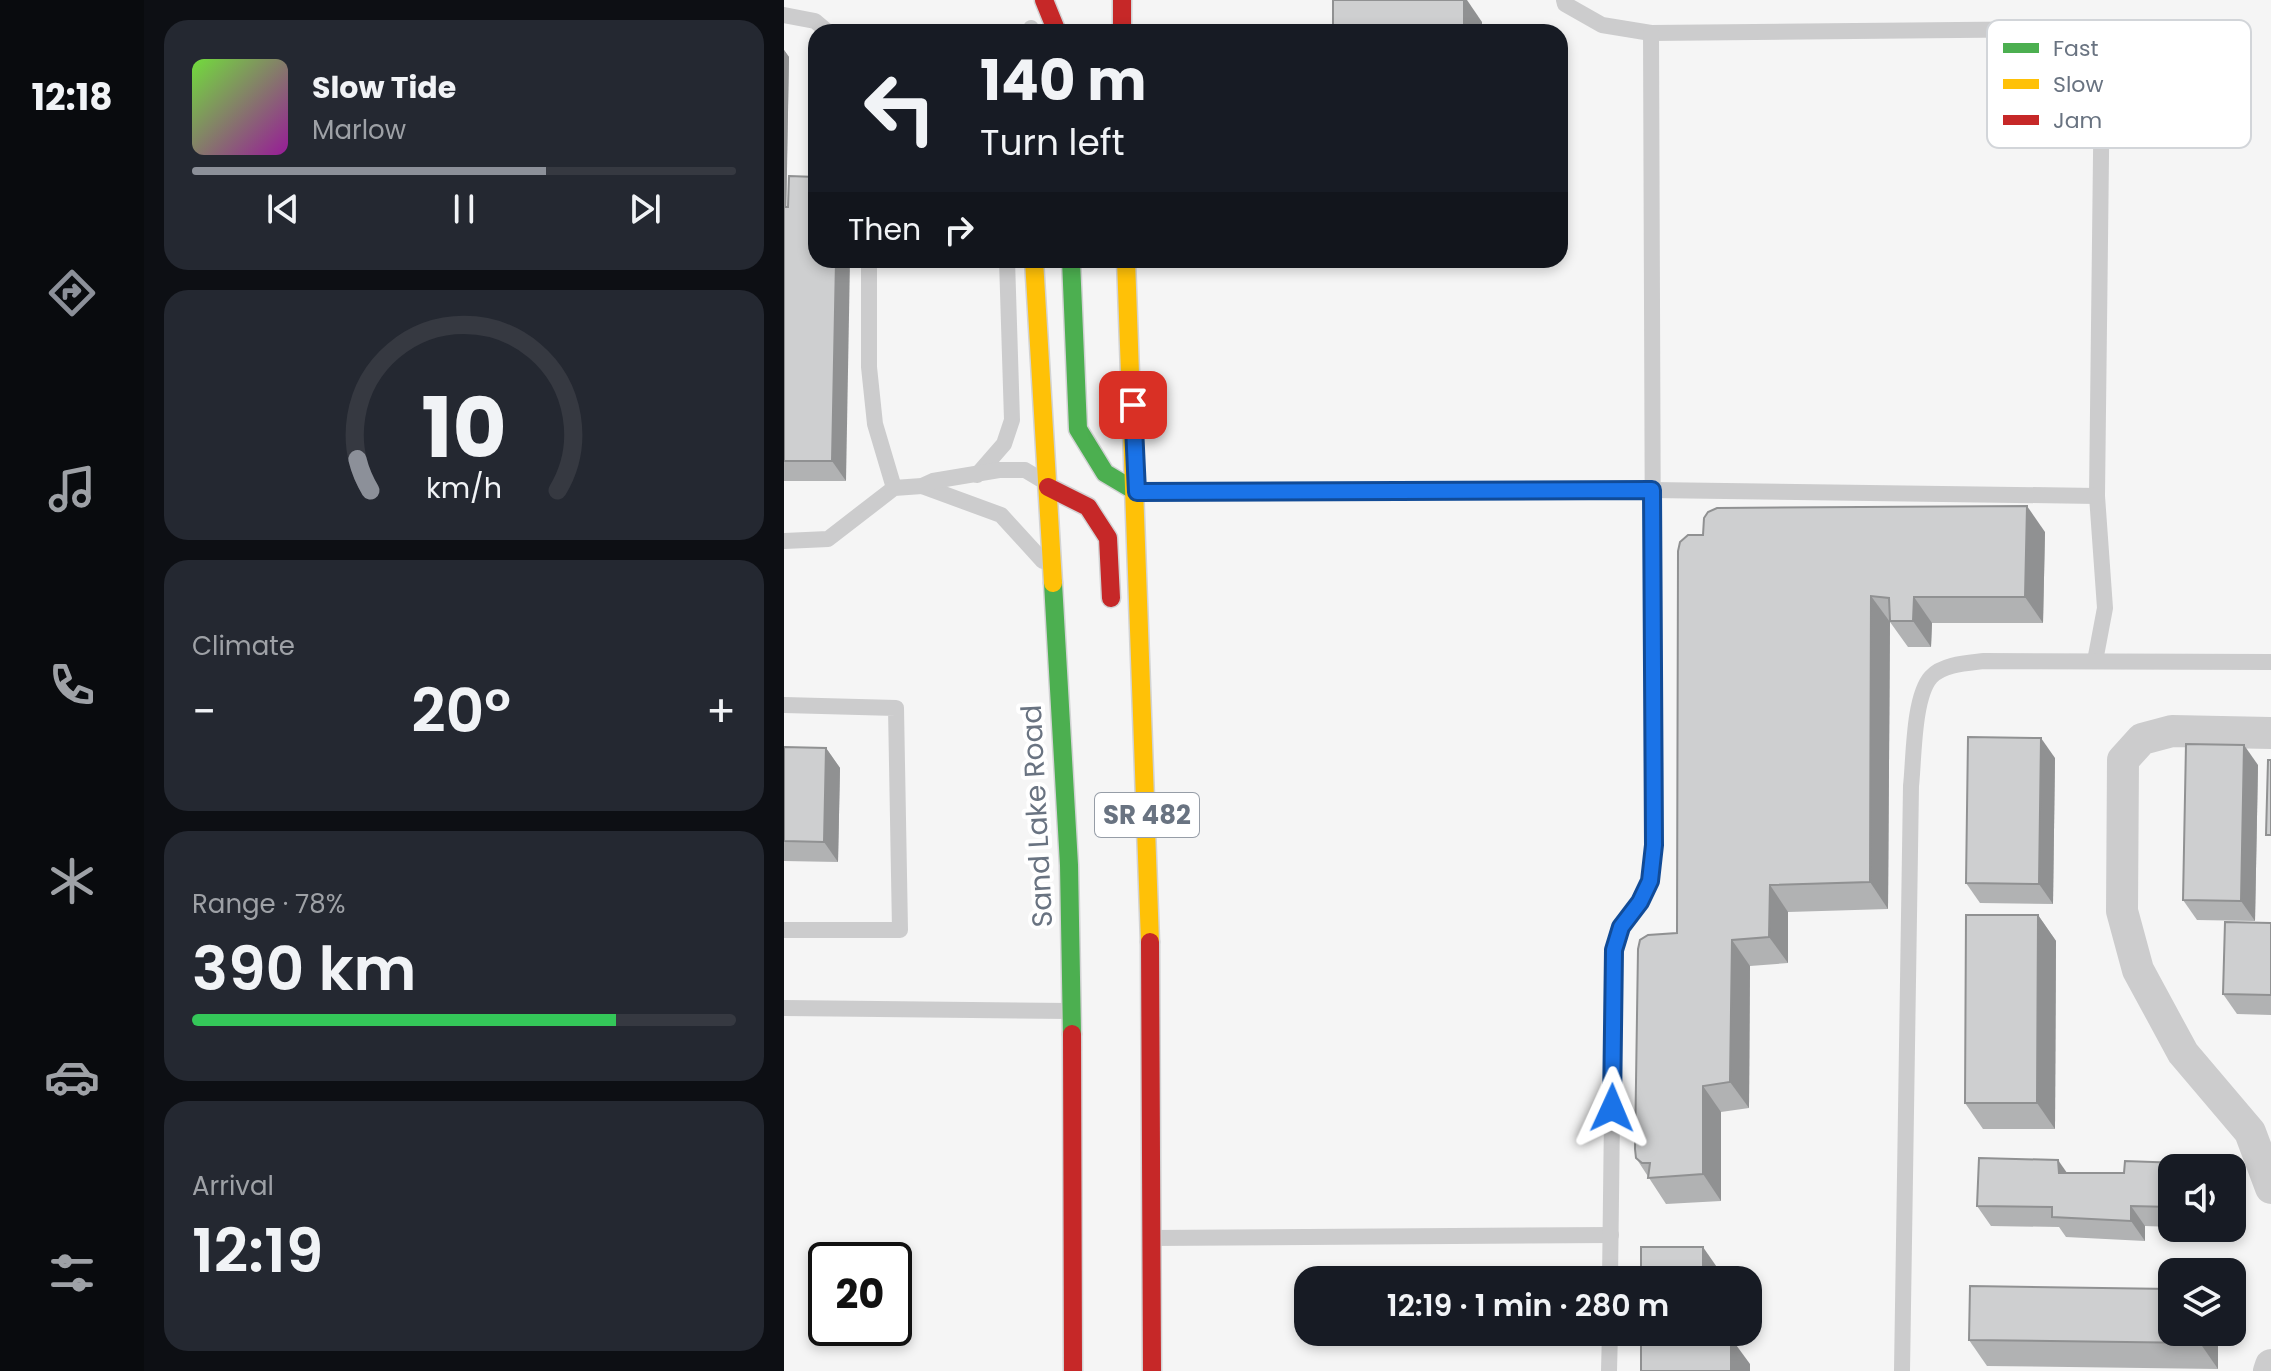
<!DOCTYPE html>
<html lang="en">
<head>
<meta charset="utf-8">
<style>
  body { margin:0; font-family:Poppins,sans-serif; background:#242831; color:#f1f3f6; height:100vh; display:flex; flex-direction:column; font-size:30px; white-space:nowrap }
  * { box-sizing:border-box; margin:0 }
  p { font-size:26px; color:#9ea1a6 }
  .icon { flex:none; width:44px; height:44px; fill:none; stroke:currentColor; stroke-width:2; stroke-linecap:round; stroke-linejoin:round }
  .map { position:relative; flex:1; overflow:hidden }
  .drawer { display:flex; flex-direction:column; gap:20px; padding:20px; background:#0d0f14; width:640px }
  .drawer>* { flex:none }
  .guide { position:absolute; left:24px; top:24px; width:760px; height:244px; border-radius:24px; box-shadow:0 4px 12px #0003; background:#171b24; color:#f1f3f6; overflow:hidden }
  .buttons { position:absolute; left:1374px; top:1154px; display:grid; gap:16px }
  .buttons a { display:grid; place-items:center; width:88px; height:88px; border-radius:16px; background:#171b24; box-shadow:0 4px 12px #0003; font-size:40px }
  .speed { position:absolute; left:24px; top:1242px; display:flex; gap:16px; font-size:40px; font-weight:700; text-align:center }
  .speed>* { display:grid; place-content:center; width:104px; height:104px; border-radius:50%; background:#171b24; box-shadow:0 4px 12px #0003; line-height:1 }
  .speed .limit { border:4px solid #111; border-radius:12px; background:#fff; color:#111 }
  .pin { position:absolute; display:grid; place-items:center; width:68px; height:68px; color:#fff; margin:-34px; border-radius:16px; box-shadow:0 4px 12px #0006 }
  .me { position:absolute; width:88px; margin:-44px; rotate:1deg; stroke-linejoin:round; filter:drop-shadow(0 0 6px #0008) }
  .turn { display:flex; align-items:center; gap:28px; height:168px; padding:0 40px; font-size:36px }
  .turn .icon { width:104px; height:104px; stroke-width:2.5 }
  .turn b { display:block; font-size:56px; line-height:68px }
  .then { display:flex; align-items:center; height:76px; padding:0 40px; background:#0003; gap:16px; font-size:30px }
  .big { font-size:60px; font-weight:600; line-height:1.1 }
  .drawer .widget { flex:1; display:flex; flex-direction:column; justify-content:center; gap:12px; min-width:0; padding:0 28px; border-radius:24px; background:#242831 }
  .drawer .dial { align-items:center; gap:0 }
  .dial svg { height:208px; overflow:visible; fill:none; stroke:#363941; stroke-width:7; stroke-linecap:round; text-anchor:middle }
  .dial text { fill:#f1f3f6; stroke:none }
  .song { display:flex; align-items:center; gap:24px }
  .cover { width:96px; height:96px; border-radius:12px; background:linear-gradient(135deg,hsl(100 70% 55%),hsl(300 70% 35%)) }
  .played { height:8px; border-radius:4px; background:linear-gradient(90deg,#8c9099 65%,#363941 65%) }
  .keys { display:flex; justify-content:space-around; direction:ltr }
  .heat { display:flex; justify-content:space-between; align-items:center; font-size:44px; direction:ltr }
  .charge { height:12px; border-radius:6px; background:linear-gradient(90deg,#34c759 78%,#363941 0) }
  .trip { position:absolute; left:510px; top:1266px; width:468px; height:80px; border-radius:24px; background:#171b24; box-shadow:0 4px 12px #0003; font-weight:600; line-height:80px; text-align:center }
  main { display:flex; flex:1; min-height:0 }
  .menu { display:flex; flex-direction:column; width:144px; justify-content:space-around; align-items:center; background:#090b0e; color:#9ea1a6 }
  .menu .icon { width:56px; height:56px }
  .menu .current { color:#8c9099 }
  .menu b { font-size:36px; color:#f1f3f6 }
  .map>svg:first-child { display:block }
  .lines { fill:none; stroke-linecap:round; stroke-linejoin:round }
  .fast-casing { stroke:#d2d3d4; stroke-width:21 }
  .slow-casing { stroke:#d2d3d4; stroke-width:21 }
  .jam-casing { stroke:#d2d3d4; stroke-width:21 }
  .lane { stroke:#cccccd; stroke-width:16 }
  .street { stroke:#cccccd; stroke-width:32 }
  .fast { stroke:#4caf50; stroke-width:18 }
  .slow { stroke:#ffc107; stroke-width:18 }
  .jam { stroke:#c62828; stroke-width:18 }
  .wall { fill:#b1b2b3 }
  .shaded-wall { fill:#909192 }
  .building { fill:#cecfd0; stroke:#909192; stroke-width:2 }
  .route-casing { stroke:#114b97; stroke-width:20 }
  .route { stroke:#1a73e8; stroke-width:14 }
  .labels { text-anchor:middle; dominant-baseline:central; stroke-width:8; stroke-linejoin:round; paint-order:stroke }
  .shield { fill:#fff; stroke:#969da7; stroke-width:2 }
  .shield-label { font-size:26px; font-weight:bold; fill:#697381 }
  .street-label { font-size:28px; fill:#697381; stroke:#fff }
  .key { fill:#fff; stroke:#d2d5d9; stroke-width:2 }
  .key-label { font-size:22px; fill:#697381 }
</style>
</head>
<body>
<main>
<nav class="menu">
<b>12:18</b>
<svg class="icon current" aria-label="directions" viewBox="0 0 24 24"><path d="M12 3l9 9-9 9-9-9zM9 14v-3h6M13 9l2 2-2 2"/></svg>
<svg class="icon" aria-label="music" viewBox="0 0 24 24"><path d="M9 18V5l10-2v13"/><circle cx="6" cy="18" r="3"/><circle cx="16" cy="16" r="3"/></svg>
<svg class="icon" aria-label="phone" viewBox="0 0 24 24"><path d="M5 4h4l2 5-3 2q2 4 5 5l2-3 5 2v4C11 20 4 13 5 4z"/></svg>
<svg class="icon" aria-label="climate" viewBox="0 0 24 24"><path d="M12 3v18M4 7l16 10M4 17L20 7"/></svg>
<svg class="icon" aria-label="car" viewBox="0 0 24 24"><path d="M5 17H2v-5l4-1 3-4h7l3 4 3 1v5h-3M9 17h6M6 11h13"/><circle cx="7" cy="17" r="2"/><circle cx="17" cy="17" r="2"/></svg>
<svg class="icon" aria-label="filters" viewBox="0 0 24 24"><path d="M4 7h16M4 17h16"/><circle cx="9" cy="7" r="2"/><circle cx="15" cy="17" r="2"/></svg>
</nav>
<section class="drawer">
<div class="widget">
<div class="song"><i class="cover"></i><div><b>Slow Tide</b><p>Marlow</p></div></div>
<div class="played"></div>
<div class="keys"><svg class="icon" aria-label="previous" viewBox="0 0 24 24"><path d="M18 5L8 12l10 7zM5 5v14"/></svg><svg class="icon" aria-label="pause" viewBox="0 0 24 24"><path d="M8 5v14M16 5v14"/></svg><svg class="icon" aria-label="next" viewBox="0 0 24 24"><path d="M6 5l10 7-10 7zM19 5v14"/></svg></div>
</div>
<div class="widget dial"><svg viewBox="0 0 100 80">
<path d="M14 69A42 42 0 1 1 86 69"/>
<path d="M14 69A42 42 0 0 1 9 57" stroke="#8c9099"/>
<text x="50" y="56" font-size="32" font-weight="700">10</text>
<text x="50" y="72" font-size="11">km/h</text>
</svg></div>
<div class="widget"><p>Climate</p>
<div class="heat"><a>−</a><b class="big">20°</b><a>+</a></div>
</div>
<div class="widget"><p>Range · 78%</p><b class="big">390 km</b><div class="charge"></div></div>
<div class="widget"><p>Arrival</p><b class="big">12:19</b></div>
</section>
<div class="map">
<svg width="1487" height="1371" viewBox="0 0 1487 1371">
  <rect width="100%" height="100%" fill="#f5f5f5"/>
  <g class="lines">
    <defs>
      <g id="fast">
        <polyline points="287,260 294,429 321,473 353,492"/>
        <polyline points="269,583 285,865 288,1034"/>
      </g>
      <g id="slow">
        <polyline points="250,260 269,583"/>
        <polyline points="342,260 366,942"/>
      </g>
      <g id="jam">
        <polyline points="260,0 273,32"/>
        <polyline points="338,0 338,32"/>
        <polyline points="264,487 304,507 324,538 327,598"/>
        <polyline points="366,942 368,1371"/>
        <polyline points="288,1034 289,1371"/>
      </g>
    </defs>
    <use href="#fast" class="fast-casing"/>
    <use href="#slow" class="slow-casing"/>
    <use href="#jam" class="jam-casing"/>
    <g class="lane">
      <polyline points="780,0 781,4 818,25 867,33 1280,29 1305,44 1318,71 1313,496 1321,608 1311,661"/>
      <polyline points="0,15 31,21 44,32"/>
      <polyline points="245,32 247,28"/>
      <polyline points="85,260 85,367 91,424 110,488"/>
      <polyline points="193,475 220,444 228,420 223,260"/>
      <polyline points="138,486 217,515 259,561"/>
      <polyline points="355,492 868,490 1313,496"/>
      <polyline points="0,541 44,539 110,488 138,486 149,481 215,470 241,470 256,479"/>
      <polyline points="0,705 112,708 116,930 0,930"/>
      <polyline points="0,1008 286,1011"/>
      <polyline points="368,1238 827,1235"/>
      <polyline points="826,1280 830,950 837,927 856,902 866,881 870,845 867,33"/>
      <polyline points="825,1371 826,1332"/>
      <path d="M1118,1371L1127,786C1130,760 1129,697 1147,677C1159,664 1184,663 1200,661L1487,662"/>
    </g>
    <g class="street">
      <polyline points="1487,733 1388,731 1358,739 1339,760 1338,911 1354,970 1399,1053 1466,1132 1487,1188"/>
      <polyline points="1485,1371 1487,1365"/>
    </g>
    <use href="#fast" class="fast"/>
    <use href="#slow" class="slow"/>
    <use href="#jam" class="jam"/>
  </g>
  <g class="wall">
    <polygon points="0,50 5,57 2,207 62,481 0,481"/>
    <polygon points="1261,532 1259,623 1148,623 1147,647 1124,647 1106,622 1104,909 1004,912 1004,963 966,966 965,1108 937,1112 937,1201 882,1204 852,1158 893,933 894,551"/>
    <polygon points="0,747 42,748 56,768 54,862 0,861"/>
    <polygon points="1271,758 1269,904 1196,903 1182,883"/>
    <polygon points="1474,765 1471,921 1413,920 1399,900"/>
    <polygon points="1254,915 1272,941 1271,1129 1199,1129 1181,1103"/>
    <polygon points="1487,923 1487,1015 1453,1014 1439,994"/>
    <polygon points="1425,1164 1428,1168 1388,1168 1388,1227 1361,1226 1361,1241 1282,1237 1275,1227 1207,1226 1193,1206 1283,1173 1340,1173"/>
    <polygon points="1388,1332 1434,1332 1434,1369 1203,1366 1185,1340"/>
  </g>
  <g class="shaded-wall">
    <polygon points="680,0 683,0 698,22 698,32 680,32"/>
    <polygon points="0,50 5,57 2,226 0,223"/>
    <polygon points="52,260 66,260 62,481 48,461"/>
    <polygon points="1243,506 1261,532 1259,623 1241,597"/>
    <polygon points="1087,596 1106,622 1104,909 1086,882"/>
    <polygon points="1130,597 1148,623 1147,647 1129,621"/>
    <polygon points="1257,738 1271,758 1269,904 1255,884"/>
    <polygon points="1460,745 1474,765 1471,921 1457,901"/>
    <polygon points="42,748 56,768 54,862 40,842"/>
    <polygon points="986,885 1004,912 1004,963 985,937"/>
    <polygon points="1254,915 1272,941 1271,1129 1253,1103"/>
    <polygon points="948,940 966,966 965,1108 946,1082"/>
    <polygon points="919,1086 937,1112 937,1201 919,1174"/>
    <polygon points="1274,1160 1288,1180 1275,1173"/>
    <polygon points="1347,1206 1361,1226 1361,1241 1347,1221"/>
    <polygon points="919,1247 937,1273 937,1280 919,1280"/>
    <polygon points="919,1332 937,1332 937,1364 919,1338"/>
    <polygon points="1416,1332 1434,1332 1434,1369 1416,1343"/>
    <polygon points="947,1338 966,1364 966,1371 947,1371"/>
  </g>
  <g class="building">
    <rect x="549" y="0" width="131" height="32"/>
    <polygon points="5,176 32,177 32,260 52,260 48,461 0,461 0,207 4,207"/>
    <polygon points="1243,506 1241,597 1130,597 1129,621 1106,621 1105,598 1087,596 1086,882 986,885 985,937 948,940 946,1082 919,1086 919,1174 864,1178 866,1163 858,1163 852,1158 851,1149 854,949 856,940 864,935 893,933 894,551 896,542 904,535 919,535 920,518 924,512 933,508"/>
    <polygon points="1184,737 1257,738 1255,884 1182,883"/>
    <polygon points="1402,744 1460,745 1457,901 1399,900"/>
    <polygon points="0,747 42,748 40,842 0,841"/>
    <polygon points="1484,760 1487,760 1487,835 1482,835"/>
    <polygon points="1182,915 1254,915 1253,1103 1181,1103"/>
    <polygon points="1441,922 1487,923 1487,995 1439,994"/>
    <polygon points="1195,1158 1274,1160 1275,1173 1340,1173 1341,1161 1425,1164 1425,1168 1388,1168 1388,1207 1347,1206 1347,1221 1268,1217 1268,1207 1193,1206"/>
    <rect x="857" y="1247" width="62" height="33"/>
    <polygon points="1186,1286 1388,1289 1388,1332 1416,1332 1416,1343 1185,1340"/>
    <polygon points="857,1332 919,1332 919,1338 947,1338 947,1371 857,1371"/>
  </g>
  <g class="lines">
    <defs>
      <polyline id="route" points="349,405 353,492 868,490 870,845 866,881 856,902 837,927 830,950 828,1108"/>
    </defs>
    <use href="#route" class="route-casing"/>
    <use href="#route" class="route"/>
  </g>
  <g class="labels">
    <rect class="shield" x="311" y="793" width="104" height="44" rx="6"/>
    <g class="shield-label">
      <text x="363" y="815">SR 482</text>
    </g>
    <g class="street-label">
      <text transform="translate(253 816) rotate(-93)">Sand Lake Road</text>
    </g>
  </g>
  <rect x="1203" y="20" width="264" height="128" rx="12" class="key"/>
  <rect x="1219" y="43" width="36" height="10" fill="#4caf50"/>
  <rect x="1219" y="79" width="36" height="10" fill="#ffc107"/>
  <rect x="1219" y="115" width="36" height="10" fill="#c62828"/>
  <g class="key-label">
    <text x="1269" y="56">Fast</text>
    <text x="1269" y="92">Slow</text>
    <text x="1269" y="128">Jam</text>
  </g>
</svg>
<div class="buttons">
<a><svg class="icon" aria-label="sound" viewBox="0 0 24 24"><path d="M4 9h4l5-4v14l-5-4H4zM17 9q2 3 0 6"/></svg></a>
<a><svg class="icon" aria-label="layers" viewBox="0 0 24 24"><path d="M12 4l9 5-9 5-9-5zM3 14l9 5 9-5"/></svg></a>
</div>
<div class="speed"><div class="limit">20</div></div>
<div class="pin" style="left:349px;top:405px;background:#d93025"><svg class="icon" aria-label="arrive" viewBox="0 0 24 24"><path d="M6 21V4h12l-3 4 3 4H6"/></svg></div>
<svg class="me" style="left:828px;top:1108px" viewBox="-20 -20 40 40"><path d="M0-17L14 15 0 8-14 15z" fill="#1a73e8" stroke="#fff" stroke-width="4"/></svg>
<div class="trip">12:19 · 1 min · 280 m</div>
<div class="guide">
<div class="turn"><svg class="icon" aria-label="left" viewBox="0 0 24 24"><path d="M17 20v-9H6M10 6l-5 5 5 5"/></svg><div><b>140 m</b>Turn left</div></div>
<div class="then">Then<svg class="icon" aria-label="right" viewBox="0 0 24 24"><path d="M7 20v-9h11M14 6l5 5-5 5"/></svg></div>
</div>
</div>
</main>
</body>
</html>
